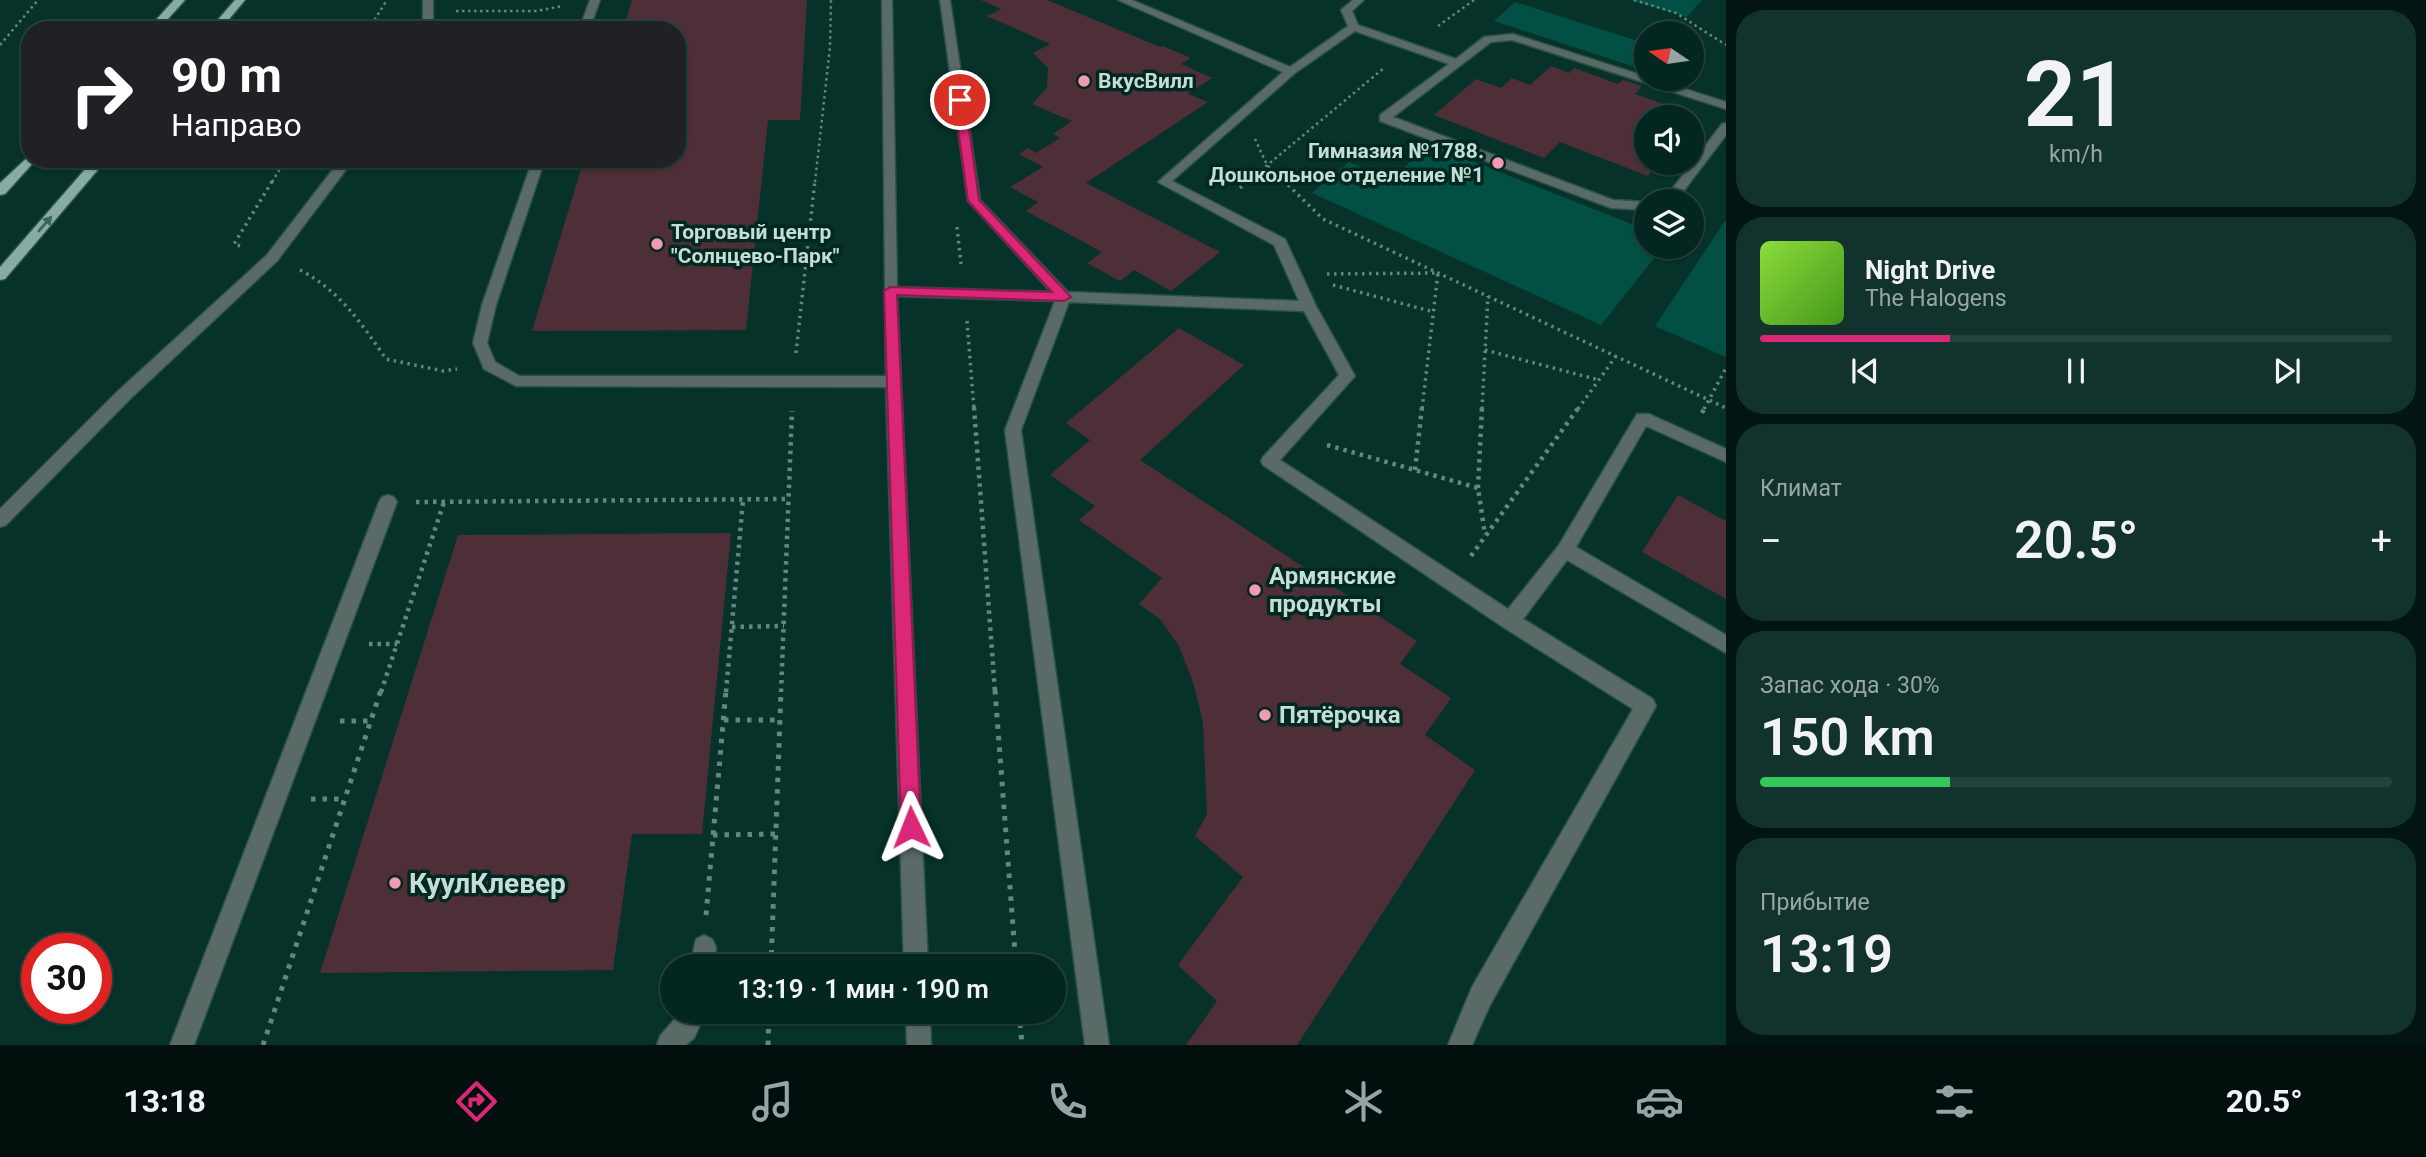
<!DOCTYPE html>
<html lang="ru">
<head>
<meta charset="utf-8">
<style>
  body { margin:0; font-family:Roboto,sans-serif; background:#12322d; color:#f1f3f6; height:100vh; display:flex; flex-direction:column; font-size:26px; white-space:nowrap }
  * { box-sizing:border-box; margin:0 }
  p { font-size:23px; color:#97a5a5 }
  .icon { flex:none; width:38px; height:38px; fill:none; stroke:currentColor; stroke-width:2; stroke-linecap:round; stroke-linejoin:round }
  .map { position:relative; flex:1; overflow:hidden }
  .panel { display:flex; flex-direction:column; gap:10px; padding:10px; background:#021512; width:700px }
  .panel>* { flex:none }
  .hud { position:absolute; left:21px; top:21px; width:665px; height:147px; border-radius:28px; box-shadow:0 2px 5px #0004,0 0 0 2px #25433e; background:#202124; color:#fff; overflow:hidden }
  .needle { width:46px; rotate:283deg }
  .fabs { position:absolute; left:1634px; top:21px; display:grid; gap:14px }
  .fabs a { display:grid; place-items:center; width:70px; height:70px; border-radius:50%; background:#042620; box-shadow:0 2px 5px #0004,0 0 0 2px #25433e; font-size:35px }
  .speed { position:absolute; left:21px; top:933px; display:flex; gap:14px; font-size:35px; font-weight:700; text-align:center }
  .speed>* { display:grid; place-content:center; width:91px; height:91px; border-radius:50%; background:#042620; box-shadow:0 2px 5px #0004,0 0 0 2px #25433e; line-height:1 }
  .speed .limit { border:10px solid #d22; background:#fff; color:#111 }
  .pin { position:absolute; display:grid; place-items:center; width:60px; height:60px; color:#fff; margin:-30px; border:4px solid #fff; border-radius:50%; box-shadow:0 2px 7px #0007 }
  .me { position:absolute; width:77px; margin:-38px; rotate:358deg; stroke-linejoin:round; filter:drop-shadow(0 0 5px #0008) }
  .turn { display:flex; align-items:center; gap:24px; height:147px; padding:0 35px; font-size:32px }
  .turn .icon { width:91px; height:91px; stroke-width:2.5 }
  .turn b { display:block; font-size:49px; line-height:60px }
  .big { font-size:52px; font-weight:600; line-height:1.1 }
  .panel .tile { flex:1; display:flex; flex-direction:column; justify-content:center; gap:10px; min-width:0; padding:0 24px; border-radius:28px; background:#12322d }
  .panel .dial { align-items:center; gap:0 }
  .dial b { font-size:91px; line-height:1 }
  .song { display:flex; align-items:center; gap:21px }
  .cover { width:84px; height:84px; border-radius:10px; background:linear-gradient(135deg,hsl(90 70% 55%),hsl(100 70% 35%)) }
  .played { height:7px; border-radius:4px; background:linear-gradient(90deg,#db2777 30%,#25433e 30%) }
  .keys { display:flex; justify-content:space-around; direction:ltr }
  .heat { display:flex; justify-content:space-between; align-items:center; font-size:38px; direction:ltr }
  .charge { height:10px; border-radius:5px; background:linear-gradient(90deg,#34c759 30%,#25433e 0) }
  .trip { position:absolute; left:660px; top:954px; width:406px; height:70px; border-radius:35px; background:#042620; box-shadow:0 2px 5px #0004,0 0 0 2px #25433e; font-weight:600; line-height:70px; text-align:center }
  .tab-bar { display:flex; height:112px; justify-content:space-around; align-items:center; background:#020f0d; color:#97a5a5 }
  .tab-bar .icon { width:49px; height:49px }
  .tab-bar .active { color:#db2777 }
  .tab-bar b { font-size:32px; color:#f1f3f6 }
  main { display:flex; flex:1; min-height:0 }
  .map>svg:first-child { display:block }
  .green { fill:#025044 }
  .building { fill:#4f2f37 }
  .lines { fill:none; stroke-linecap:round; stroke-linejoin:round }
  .minor-casing { stroke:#295149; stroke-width:3 }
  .major-casing { stroke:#295149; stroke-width:3 }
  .path-far3 { stroke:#65867f; stroke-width:2.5; stroke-dasharray:2.5 3.5; stroke-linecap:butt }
  .path-far2 { stroke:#65867f; stroke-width:3.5; stroke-dasharray:2.5 4.5; stroke-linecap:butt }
  .path-far1 { stroke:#65867f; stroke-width:4.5; stroke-dasharray:3.5 5; stroke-linecap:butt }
  .path { stroke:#65867f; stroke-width:5; stroke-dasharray:4.5 7; stroke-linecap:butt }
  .minor { fill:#5a6b67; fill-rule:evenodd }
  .major { fill:#88aca3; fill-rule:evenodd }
  .oneway { fill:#3d635c }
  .route { fill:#db2777; stroke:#8e194d; stroke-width:2 }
  .poi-dot { fill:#f29aaf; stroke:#002821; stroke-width:2.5 }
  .labels { text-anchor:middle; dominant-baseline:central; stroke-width:7; stroke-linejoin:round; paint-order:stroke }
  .far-poi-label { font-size:21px; font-weight:bold; fill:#c6dcd6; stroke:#002821; text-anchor:start }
  .poi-label { font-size:24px; font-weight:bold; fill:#c6dcd6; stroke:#002821; text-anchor:start }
  .near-poi-label { font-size:28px; font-weight:bold; fill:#c6dcd6; stroke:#002821; text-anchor:start }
</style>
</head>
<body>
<main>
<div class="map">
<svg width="1726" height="1045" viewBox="0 0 1726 1045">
  <rect width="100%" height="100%" fill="#06322a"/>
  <g class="green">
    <polygon points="1630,0 1702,0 1687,17"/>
    <polygon points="1515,2 1647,44 1647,71 1494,21"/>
    <polygon points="1429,144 1647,230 1647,247 1663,247 1601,325 1312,193 1349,162 1391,180"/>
    <polygon points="1725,221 1726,221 1726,357 1655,326"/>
  </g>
  <g class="building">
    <polygon points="632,0 807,0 800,120 768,120 746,330 532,331 584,159 677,159 677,30 623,30"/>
    <polygon points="981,0 1047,0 1160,47 1163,46 1191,58 1181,64 1212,78 1188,94 1208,102 1086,183 1220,252 1171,291 1134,270 1120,281 1087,263 1102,252 1026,211 1038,202 1010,187 1043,167 1019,154 1028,148 1036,153 1060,138 1053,134 1072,121 1032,104 1047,88 1048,68 1033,53 1050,44 987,16 1001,9"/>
    <polygon points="1551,66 1569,73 1574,68 1618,84 1623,80 1642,86 1635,94 1694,115 1647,117 1647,163 1659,163 1648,176 1560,142 1544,158 1434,115 1476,79 1501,88 1512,78 1530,85"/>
    <polygon points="1179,328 1244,365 1140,460 1417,641 1400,664 1451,698 1425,735 1475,770 1297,1045 1186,1045 1217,1001 1178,965 1243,877 1195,836 1207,814 1203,723 1194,685 1179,646 1160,619 1139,604 1162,578 1079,520 1095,506 1050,475 1090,440 1066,423"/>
    <polygon points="1678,495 1726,521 1726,599 1642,552"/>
    <polygon points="731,533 702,834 632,834 613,970 320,973 458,535"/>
  </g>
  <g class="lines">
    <defs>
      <g id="minor">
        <polygon points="423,0 433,0 433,21 428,30 418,30 423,21"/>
        <polygon points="590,0 600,0 589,30 579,30"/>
        <polygon points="882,0 892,0 897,287 1051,292 968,201 940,0 950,0 980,200 1068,292 1299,301 1274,245 1158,182 1283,72 1118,0 1132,0 1290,67 1348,26 1341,10 1353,0 1364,0 1352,11 1358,25 1456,59 1484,37 1513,34 1726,102 1726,109 1512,40 1491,42 1393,117 1613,200 1647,202 1647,210 1611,208 1380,121 1380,115 1449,64 1355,31 1295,73 1172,181 1285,239 1316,306 1355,376 1280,460 1508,609 1559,545 1637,414 1649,414 1726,449 1726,462 1646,426 1576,547 1726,635 1726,653 1567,560 1523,619 1653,699 1656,706 1490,1005 1472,1045 1448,1045 1472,987 1633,709 1503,627 1263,465 1261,461 1263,457 1339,375 1304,311 1069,302 1021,430 1109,1045 1085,1045 1005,430 1055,301 897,296 928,966 904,966 886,387 516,386 484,369 473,343 482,305 533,159 545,159 496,305 487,343 495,362 519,376 886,376"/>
        <polygon points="1726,123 1726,135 1676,201 1663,201 1722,124"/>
        <polygon points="341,159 354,159 277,261 130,399 6,525 0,527 0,509 118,391 267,255"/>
        <polygon points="388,495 394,497 397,502 194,1045 170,1045 379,502 382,497"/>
        <polygon points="704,935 712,939 716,947 714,966 690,966 696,939"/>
        <polygon points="681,1012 706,1012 694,1038 686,1045 657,1045 660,1036"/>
        <polygon points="906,1012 930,1012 931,1045 907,1045"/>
      </g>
      <g id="major">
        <polygon points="174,0 185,0 158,30 147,30"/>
        <polygon points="235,0 245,0 220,30 209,30"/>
        <polygon points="30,155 30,159 36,159 34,162 5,194 0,195 0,183"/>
        <polygon points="94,159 107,159 5,279 0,280 0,267"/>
      </g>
    </defs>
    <use href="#minor" class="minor-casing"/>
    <use href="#major" class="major-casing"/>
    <g class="path-far3">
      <polyline points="1634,0 1676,13 1726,45"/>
      <polyline points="456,11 536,11 563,6"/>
      <polyline points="1438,26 1474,0"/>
      <polyline points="368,30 387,0"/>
      <polyline points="0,45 38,0"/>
      <polyline points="1255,139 1267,165 1285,182"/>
      <polyline points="272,182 286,159"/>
      <polyline points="815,182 830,47 831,0"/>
      <polyline points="1247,182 1384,68"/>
    </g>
    <g class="path-far2">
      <polyline points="1283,180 1323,219 1726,408"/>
      <polyline points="1240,188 1249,180"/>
      <polyline points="957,227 961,264"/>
      <polyline points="240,246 234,244 273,180"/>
      <path d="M300,270C339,290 362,324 386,359L443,371L457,369"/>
      <polyline points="1327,274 1438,273 1422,409"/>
      <polyline points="1333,285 1434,312"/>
      <polyline points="967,321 974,409"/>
      <polyline points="1485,350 1599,380"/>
      <polyline points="796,353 815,180"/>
      <polyline points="1482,409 1488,296"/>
      <polyline points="1578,409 1616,356"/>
      <polyline points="1704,409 1726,368"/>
    </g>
    <g class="path-far1">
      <polyline points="974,407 995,692"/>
      <polyline points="1702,413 1705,407"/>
      <polyline points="1327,445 1478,488 1485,535"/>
      <polyline points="1415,470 1422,407"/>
      <polyline points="1478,488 1482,407"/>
      <polyline points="416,502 788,499"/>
      <polyline points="1471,556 1579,407"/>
      <polyline points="732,627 784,626"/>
      <polyline points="369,644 397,644"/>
      <polyline points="381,692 444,502"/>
      <polyline points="726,692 743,500"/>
      <polyline points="781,692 792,411"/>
    </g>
    <g class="path">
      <polyline points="995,690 1016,966"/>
      <polyline points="724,720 780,720"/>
      <polyline points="340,721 370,721"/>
      <polyline points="311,799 345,799"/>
      <polyline points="713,835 776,834"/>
      <polyline points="706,915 726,690"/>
      <polyline points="771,966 781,690"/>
      <polyline points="1019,1012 1022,1045"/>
      <polyline points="263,1045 381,690"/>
      <polyline points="768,1045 769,1012"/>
    </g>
    <use href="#minor" class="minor"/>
    <use href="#major" class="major"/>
  </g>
  <defs><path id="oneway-solid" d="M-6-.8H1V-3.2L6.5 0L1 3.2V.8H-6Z" transform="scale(1.75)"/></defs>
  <use class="oneway" href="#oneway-solid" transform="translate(45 224) rotate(-49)"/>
  <polygon class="route" points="960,97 965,100 979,200 1071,297 1064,301 897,295 921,827 918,834 911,837 904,834 901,827 884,291 890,287 1052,292 968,201 954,100"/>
  <g class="poi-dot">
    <circle cx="1084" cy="81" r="7"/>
    <circle cx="1498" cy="163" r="7"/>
    <circle cx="657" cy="244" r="7"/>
    <circle cx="1255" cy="590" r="7"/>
    <circle cx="1265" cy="715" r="7"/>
    <circle cx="395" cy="883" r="7"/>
  </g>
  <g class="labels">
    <g class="far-poi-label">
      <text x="1098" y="81">ВкусВилл</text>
      <text x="1484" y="151" text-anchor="end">Гимназия №1788.<tspan x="1484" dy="24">Дошкольное отделение №1</tspan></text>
      <text x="671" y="232">Торговый центр<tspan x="671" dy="24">"Солнцево-Парк"</tspan></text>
    </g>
    <g class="poi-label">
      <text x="1269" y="576">Армянские<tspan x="1269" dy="28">продукты</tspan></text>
      <text x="1279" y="715">Пятёрочка</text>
    </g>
    <g class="near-poi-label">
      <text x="409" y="883">КуулКлевер</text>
    </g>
  </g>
</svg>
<div class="fabs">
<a><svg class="needle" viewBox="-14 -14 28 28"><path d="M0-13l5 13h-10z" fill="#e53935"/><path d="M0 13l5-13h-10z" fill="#97a5a5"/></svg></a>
<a><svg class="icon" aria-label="sound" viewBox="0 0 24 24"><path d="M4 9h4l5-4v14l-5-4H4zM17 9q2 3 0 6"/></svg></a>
<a><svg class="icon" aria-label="layers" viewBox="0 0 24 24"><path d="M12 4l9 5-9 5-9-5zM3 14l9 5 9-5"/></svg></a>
</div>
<div class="speed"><div class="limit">30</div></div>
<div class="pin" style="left:960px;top:100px;background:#d93025"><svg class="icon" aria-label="arrive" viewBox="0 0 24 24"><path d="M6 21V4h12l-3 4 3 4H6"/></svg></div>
<svg class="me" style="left:911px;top:827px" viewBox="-20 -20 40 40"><path d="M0-17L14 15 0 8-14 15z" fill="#db2777" stroke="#fff" stroke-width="4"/></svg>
<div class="trip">13:19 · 1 мин · 190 m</div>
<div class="hud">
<div class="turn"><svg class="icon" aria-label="right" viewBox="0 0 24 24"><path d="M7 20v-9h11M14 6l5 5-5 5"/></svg><div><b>90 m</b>Направо</div></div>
</div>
</div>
<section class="panel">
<div class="tile dial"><b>21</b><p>km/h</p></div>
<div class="tile">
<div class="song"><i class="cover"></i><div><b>Night Drive</b><p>The Halogens</p></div></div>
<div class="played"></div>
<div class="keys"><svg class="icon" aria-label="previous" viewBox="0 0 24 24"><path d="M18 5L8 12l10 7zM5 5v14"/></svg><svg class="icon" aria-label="pause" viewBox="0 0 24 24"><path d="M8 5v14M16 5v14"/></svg><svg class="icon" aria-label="next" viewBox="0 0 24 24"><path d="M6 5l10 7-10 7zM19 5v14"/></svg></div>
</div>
<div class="tile"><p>Климат</p>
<div class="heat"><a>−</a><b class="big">20.5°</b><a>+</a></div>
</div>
<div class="tile"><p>Запас хода · 30%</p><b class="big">150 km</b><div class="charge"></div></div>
<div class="tile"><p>Прибытие</p><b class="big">13:19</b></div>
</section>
</main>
<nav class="tab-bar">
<b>13:18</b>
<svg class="icon active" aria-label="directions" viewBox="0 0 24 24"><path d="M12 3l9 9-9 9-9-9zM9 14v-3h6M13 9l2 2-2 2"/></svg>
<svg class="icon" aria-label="music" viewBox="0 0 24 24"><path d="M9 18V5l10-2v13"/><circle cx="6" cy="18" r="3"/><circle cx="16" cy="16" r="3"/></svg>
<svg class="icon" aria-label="phone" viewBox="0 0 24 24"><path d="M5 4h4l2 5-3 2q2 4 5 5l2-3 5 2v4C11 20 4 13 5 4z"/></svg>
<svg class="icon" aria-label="climate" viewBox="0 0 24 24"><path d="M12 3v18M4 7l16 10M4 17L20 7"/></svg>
<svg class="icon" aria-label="car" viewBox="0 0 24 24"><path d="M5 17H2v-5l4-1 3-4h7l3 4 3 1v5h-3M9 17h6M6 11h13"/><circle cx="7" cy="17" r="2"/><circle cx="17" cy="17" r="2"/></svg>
<svg class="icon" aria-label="filters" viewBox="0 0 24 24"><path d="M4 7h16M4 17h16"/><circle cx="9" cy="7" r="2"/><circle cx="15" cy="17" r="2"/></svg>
<b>20.5°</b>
</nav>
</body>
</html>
